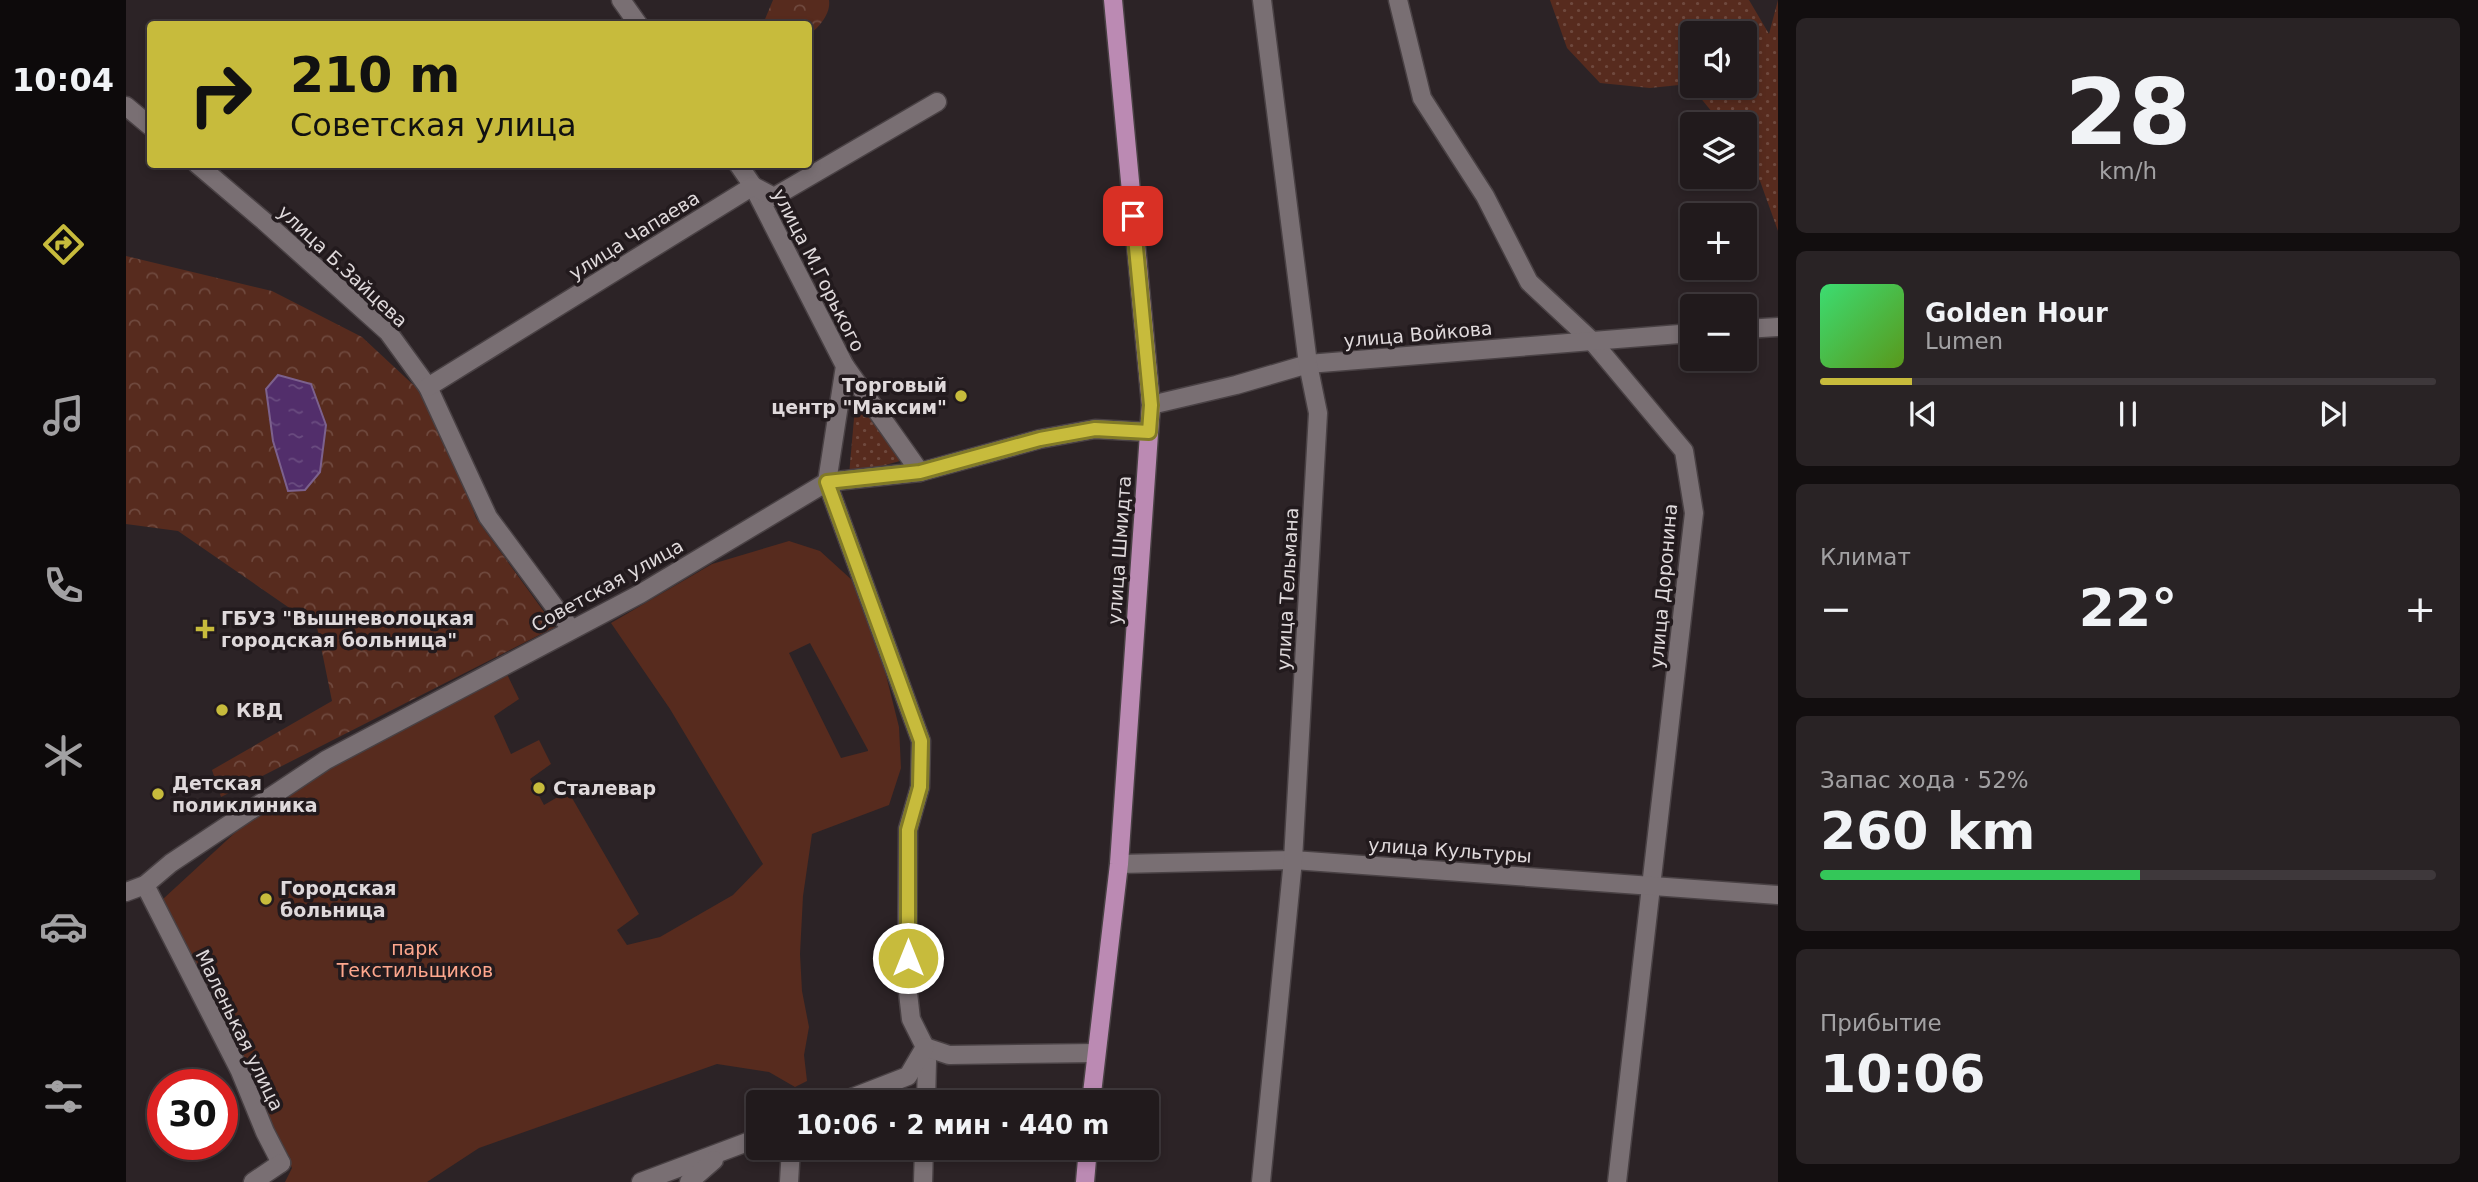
<!DOCTYPE html>
<html lang="ru">
<head>
<meta charset="utf-8">
<style>
  body { margin:0; font-family:"DejaVu Sans",sans-serif; background:#292325; color:#f1f3f6; height:100vh; display:flex; flex-direction:column; font-size:26px; white-space:nowrap }
  * { box-sizing:border-box; margin:0 }
  p { font-size:23px; color:#a2a1a3 }
  .icon { flex:none; width:38px; height:38px; fill:none; stroke:currentColor; stroke-width:2; stroke-linecap:round; stroke-linejoin:round }
  .map { position:relative; flex:1; overflow:hidden }
  .details { display:flex; flex-direction:column; gap:18px; padding:18px; background:#120e0f; width:700px }
  .details>* { flex:none }
  .guide { position:absolute; left:21px; top:21px; width:665px; height:147px; border-radius:7px; box-shadow:0 4px 10px #0003,0 0 0 2px #3e383b; background:#c7bb3c; color:#111; overflow:hidden }
  .tools { position:absolute; left:1554px; top:21px; display:grid; gap:14px }
  .tools a { display:grid; place-items:center; width:77px; height:77px; border-radius:7px; background:#211a1c; box-shadow:0 4px 10px #0003,0 0 0 2px #3e383b; font-size:35px }
  .speed { position:absolute; left:21px; top:1069px; display:flex; gap:14px; font-size:35px; font-weight:700; text-align:center }
  .speed>* { display:grid; place-content:center; width:91px; height:91px; border-radius:50%; background:#211a1c; box-shadow:0 4px 10px #0003,0 0 0 2px #3e383b; line-height:1 }
  .speed .limit { border:10px solid #d22; background:#fff; color:#111 }
  .pin { position:absolute; display:grid; place-items:center; width:60px; height:60px; color:#fff; margin:-30px; border-radius:14px; box-shadow:0 4px 10px #0006 }
  .me { position:absolute; width:77px; margin:-38px; rotate:0deg; stroke-linejoin:round; filter:drop-shadow(0 0 5px #0008) }
  .turn { display:flex; align-items:center; gap:24px; height:147px; padding:0 28px; font-size:32px }
  .turn .icon { width:91px; height:91px; stroke-width:2.5 }
  .turn b { display:block; font-size:49px; line-height:60px }
  .big { font-size:52px; font-weight:800; line-height:1.1 }
  .details .widget { flex:1; display:flex; flex-direction:column; justify-content:center; gap:10px; min-width:0; padding:0 24px; border-radius:10px; background:#292325 }
  .details .dial { align-items:center; gap:0 }
  .dial b { font-size:91px; line-height:1 }
  .song { display:flex; align-items:center; gap:21px }
  .cover { width:84px; height:84px; border-radius:10px; background:linear-gradient(135deg,hsl(140 70% 55%),hsl(90 70% 35%)) }
  .played { height:7px; border-radius:4px; background:linear-gradient(90deg,#c7bb3c 15%,#3e383b 15%) }
  .keys { display:flex; justify-content:space-around; direction:ltr }
  .heat { display:flex; justify-content:space-between; align-items:center; font-size:38px; direction:ltr }
  .charge { height:10px; border-radius:5px; background:linear-gradient(90deg,#34c759 52%,#3e383b 0) }
  .trip { position:absolute; left:620px; top:1090px; width:413px; height:70px; border-radius:7px; background:#211a1c; box-shadow:0 4px 10px #0003,0 0 0 2px #3e383b; font-weight:800; line-height:70px; text-align:center }
  main { display:flex; flex:1; min-height:0 }
  .tab-bar { display:flex; flex-direction:column; width:126px; justify-content:space-around; align-items:center; background:#0d0a0b; color:#a2a1a3 }
  .tab-bar .icon { width:49px; height:49px }
  .tab-bar .current { color:#c7bb3c }
  .tab-bar b { font-size:32px; color:#f1f3f6 }
  .map>svg:first-child { display:block }
  .grass { fill:url(#grass-dots); fill-rule:evenodd }
  .forest { fill:url(#forest-crowns) }
  .park { fill:#572b1e; fill-rule:evenodd }
  .water { fill:url(#water-ripples); stroke:#7c618d; stroke-width:2 }
  .lines { fill:none; stroke-linecap:round; stroke-linejoin:round }
  .street-casing { stroke:#494144; stroke-width:21 }
  .primary-casing { stroke:#494144; stroke-width:21 }
  .street { stroke:#796f73; stroke-width:18 }
  .primary { stroke:#bb8ab3; stroke-width:18 }
  .route-casing { stroke:#817a27; stroke-width:18 }
  .route { stroke:#c7bb3c; stroke-width:12 }
  .poi-dot { fill:#c7bb3c; stroke:#221a1d; stroke-width:2.5 }
  .labels { text-anchor:middle; dominant-baseline:central; stroke-width:7; stroke-linejoin:round; paint-order:stroke }
  .street-label { font-size:19px; fill:#dfd9db; stroke:#221a1d }
  .poi-label { font-size:19px; font-weight:bold; fill:#dfd9db; stroke:#221a1d; text-anchor:start }
  .park-label { font-size:19px; fill:#fea78d; stroke:#221a1d }
</style>
</head>
<body>
<main>
<nav class="tab-bar">
<b>10:04</b>
<svg class="icon current" aria-label="directions" viewBox="0 0 24 24"><path d="M12 3l9 9-9 9-9-9zM9 14v-3h6M13 9l2 2-2 2"/></svg>
<svg class="icon" aria-label="music" viewBox="0 0 24 24"><path d="M9 18V5l10-2v13"/><circle cx="6" cy="18" r="3"/><circle cx="16" cy="16" r="3"/></svg>
<svg class="icon" aria-label="phone" viewBox="0 0 24 24"><path d="M5 4h4l2 5-3 2q2 4 5 5l2-3 5 2v4C11 20 4 13 5 4z"/></svg>
<svg class="icon" aria-label="climate" viewBox="0 0 24 24"><path d="M12 3v18M4 7l16 10M4 17L20 7"/></svg>
<svg class="icon" aria-label="car" viewBox="0 0 24 24"><path d="M5 17H2v-5l4-1 3-4h7l3 4 3 1v5h-3M9 17h6M6 11h13"/><circle cx="7" cy="17" r="2"/><circle cx="17" cy="17" r="2"/></svg>
<svg class="icon" aria-label="filters" viewBox="0 0 24 24"><path d="M4 7h16M4 17h16"/><circle cx="9" cy="7" r="2"/><circle cx="15" cy="17" r="2"/></svg>
</nav>
<div class="map">
<svg width="1652" height="1182" viewBox="0 0 1652 1182">
  <defs>
    <pattern id="grass-dots" width="8" height="8" patternUnits="userSpaceOnUse" patternTransform="scale(1.75)"><rect width="8" height="8" fill="#572b1e"/><path d="M2 2h.1M6 6h.1" fill="none" stroke="#6f493e" stroke-width="1.8" stroke-linecap="round"/></pattern>
    <pattern id="forest-crowns" width="20" height="18" patternUnits="userSpaceOnUse" patternTransform="scale(1.75)"><rect width="20" height="18" fill="#572b1e"/><path d="M2 6a3 3 0 1 1 6 0M12 15a3 3 0 1 1 6 0" fill="none" stroke="#6f493e"/></pattern>
    <pattern id="water-ripples" width="26" height="14" patternUnits="userSpaceOnUse" patternTransform="scale(1.75)"><rect width="26" height="14" fill="#522e6b"/><path d="M2 4q2-2 4 0t4 0M15 11q2-2 4 0t4 0" fill="none" stroke="#6a4c80"/></pattern>
  </defs>
  <rect width="100%" height="100%" fill="#2c2326"/>
  <g class="grass">
    <path d="M1424,0H1623L1643,34L1652,0V231L1634,181L1619,158V124H1596L1563,84L1524,88L1474,83L1441,48ZM1566,33H1619V86H1566Z"/>
    <polygon points="730,396 774,461 723,475"/>
  </g>
  <g class="forest">
    <path d="M647,0H703C705,14 693,27 683,35L682,24H637Z"/>
    <polygon points="0,256 146,291 236,337 295,392 336,478 350,518 429,627 95,797 86,770 206,701 191,627 52,531 0,524"/>
  </g>
  <path class="park" d="M663,541L694,551L727,581L755,655L773,727L775,768L763,805L686,834L677,896L674,954L676,991L683,1027L678,1055L681,1081L669,1087L643,1072L591,1064L353,1148L301,1182H159L166,1168L37,899L113,829L200,768L380,672L393,699L368,716L385,754L413,740L425,764L404,779L418,805L442,791L513,914L491,930L501,945L534,937L607,895L637,864L544,709L485,623L586,564ZM684,643L742,750V751L715,758L663,653Z"/>
  <polygon class="water" points="152,375 185,384 200,425 194,472 179,490 162,491 147,441 140,389"/>
  <g class="lines">
    <defs>
      <g id="street">
        <polyline points="495,0 512,24"/>
        <polyline points="1272,0 1296,98 1359,196 1403,282 1466,341 1558,451 1568,513 1491,1182"/>
        <polyline points="0,106 24,126"/>
        <polyline points="71,164 138,221 262,332 302,387 362,517 445,629"/>
        <polyline points="612,164 627,186 719,366 701,482 795,741 794,787 782,829 781,984 785,1019 799,1047 801,1061 800,1102"/>
        <polyline points="1619,329 1652,327"/>
        <polyline points="719,366 794,472"/>
        <polyline points="302,387 627,186 648,197 811,102"/>
        <polyline points="1025,405 1110,385 1182,364 1566,333"/>
        <polyline points="993,864 1167,860 1652,895"/>
        <polyline points="19,885 114,1071 139,1132 155,1163"/>
        <polyline points="0,892 19,885 45,863 200,760 514,594 701,482 794,472 914,439 969,429 1023,432"/>
        <polyline points="799,1047 823,1055 969,1053"/>
        <polyline points="715,1102 782,1076 799,1047"/>
        <polyline points="127,1182 155,1163"/>
        <polyline points="515,1182 632,1138"/>
        <polyline points="563,1182 588,1160"/>
        <polyline points="663,1182 665,1148"/>
        <polyline points="797,1182 798,1148"/>
        <polyline points="1135,1182 1167,860 1192,413 1182,364 1136,0"/>
      </g>
      <g id="primary">
        <polyline points="965,1102 993,864 1025,405 987,0"/>
        <polyline points="959,1182 962,1148"/>
      </g>
    </defs>
    <use href="#street" class="street-casing"/>
    <use href="#primary" class="primary-casing"/>
    <use href="#street" class="street"/>
    <use href="#primary" class="primary"/>
  </g>
  <g class="lines">
    <defs>
      <polyline id="route" points="782,958 782,830 794,787 795,741 701,482 794,472 914,439 969,429 1023,432 1025,405 1007,216"/>
    </defs>
    <use href="#route" class="route-casing"/>
    <use href="#route" class="route"/>
  </g>
  <g class="poi-dot">
    <circle cx="835" cy="396" r="7"/>
    <path d="M75.5 618.5h7v7h7v7h-7v7h-7v-7h-7v-7h7z"/>
    <circle cx="96" cy="710" r="7"/>
    <circle cx="413" cy="788" r="7"/>
    <circle cx="32" cy="794" r="7"/>
    <circle cx="140" cy="899" r="7"/>
  </g>
  <g class="labels">
    <g class="street-label">
      <text transform="translate(508 235) rotate(-32)">улица Чапаева</text>
      <text transform="translate(217 266) rotate(43)">улица Б.Зайцева</text>
      <text transform="translate(693 270) rotate(63)">улица М.Горького</text>
      <text transform="translate(1292 334) rotate(-5)">улица Войкова</text>
      <text transform="translate(993 550) rotate(-86)">улица Шмидта</text>
      <text transform="translate(481 585) rotate(-29)">Советская улица</text>
      <text transform="translate(1537 586) rotate(-85)">улица Доронина</text>
      <text transform="translate(1161 589) rotate(-87)">улица Тельмана</text>
      <text transform="translate(1324 850) rotate(4)">улица Культуры</text>
      <text transform="translate(114 1030) rotate(64)">Маленькая улица</text>
    </g>
    <g class="poi-label">
      <text x="821" y="385" text-anchor="end">Торговый<tspan x="821" dy="22">центр "Максим"</tspan></text>
      <text x="95" y="618">ГБУЗ "Вышневолоцкая<tspan x="95" dy="22">городская больница"</tspan></text>
      <text x="110" y="710">КВД</text>
      <text x="46" y="783">Детская<tspan x="46" dy="22">поликлиника</tspan></text>
      <text x="427" y="788">Сталевар</text>
      <text x="154" y="888">Городская<tspan x="154" dy="22">больница</tspan></text>
    </g>
    <g class="park-label">
      <text x="289" y="948">парк<tspan x="289" dy="22">Текстильщиков</tspan></text>
    </g>
  </g>
</svg>
<div class="tools">
<a><svg class="icon" aria-label="sound" viewBox="0 0 24 24"><path d="M4 9h4l5-4v14l-5-4H4zM17 9q2 3 0 6"/></svg></a>
<a><svg class="icon" aria-label="layers" viewBox="0 0 24 24"><path d="M12 4l9 5-9 5-9-5zM3 14l9 5 9-5"/></svg></a>
<a>+</a>
<a>−</a>
</div>
<div class="speed"><div class="limit">30</div></div>
<div class="pin" style="left:1007px;top:216px;background:#d93025"><svg class="icon" aria-label="arrive" viewBox="0 0 24 24"><path d="M6 21V4h12l-3 4 3 4H6"/></svg></div>
<svg class="me" style="left:782px;top:958px" viewBox="-20 -20 40 40"><circle r="17" fill="#c7bb3c" stroke="#fff" stroke-width="3"/><path d="M0-11L8 9 0 5-8 9z" fill="#fff"/></svg>
<div class="trip">10:06 · 2 мин · 440 m</div>
<div class="guide">
<div class="turn"><svg class="icon" aria-label="right" viewBox="0 0 24 24"><path d="M7 20v-9h11M14 6l5 5-5 5"/></svg><div><b>210 m</b>Советская улица</div></div>
</div>
</div>
<section class="details">
<div class="widget dial"><b>28</b><p>km/h</p></div>
<div class="widget">
<div class="song"><i class="cover"></i><div><b>Golden Hour</b><p>Lumen</p></div></div>
<div class="played"></div>
<div class="keys"><svg class="icon" aria-label="previous" viewBox="0 0 24 24"><path d="M18 5L8 12l10 7zM5 5v14"/></svg><svg class="icon" aria-label="pause" viewBox="0 0 24 24"><path d="M8 5v14M16 5v14"/></svg><svg class="icon" aria-label="next" viewBox="0 0 24 24"><path d="M6 5l10 7-10 7zM19 5v14"/></svg></div>
</div>
<div class="widget"><p>Климат</p>
<div class="heat"><a>−</a><b class="big">22°</b><a>+</a></div>
</div>
<div class="widget"><p>Запас хода · 52%</p><b class="big">260 km</b><div class="charge"></div></div>
<div class="widget"><p>Прибытие</p><b class="big">10:06</b></div>
</section>
</main>
</body>
</html>
